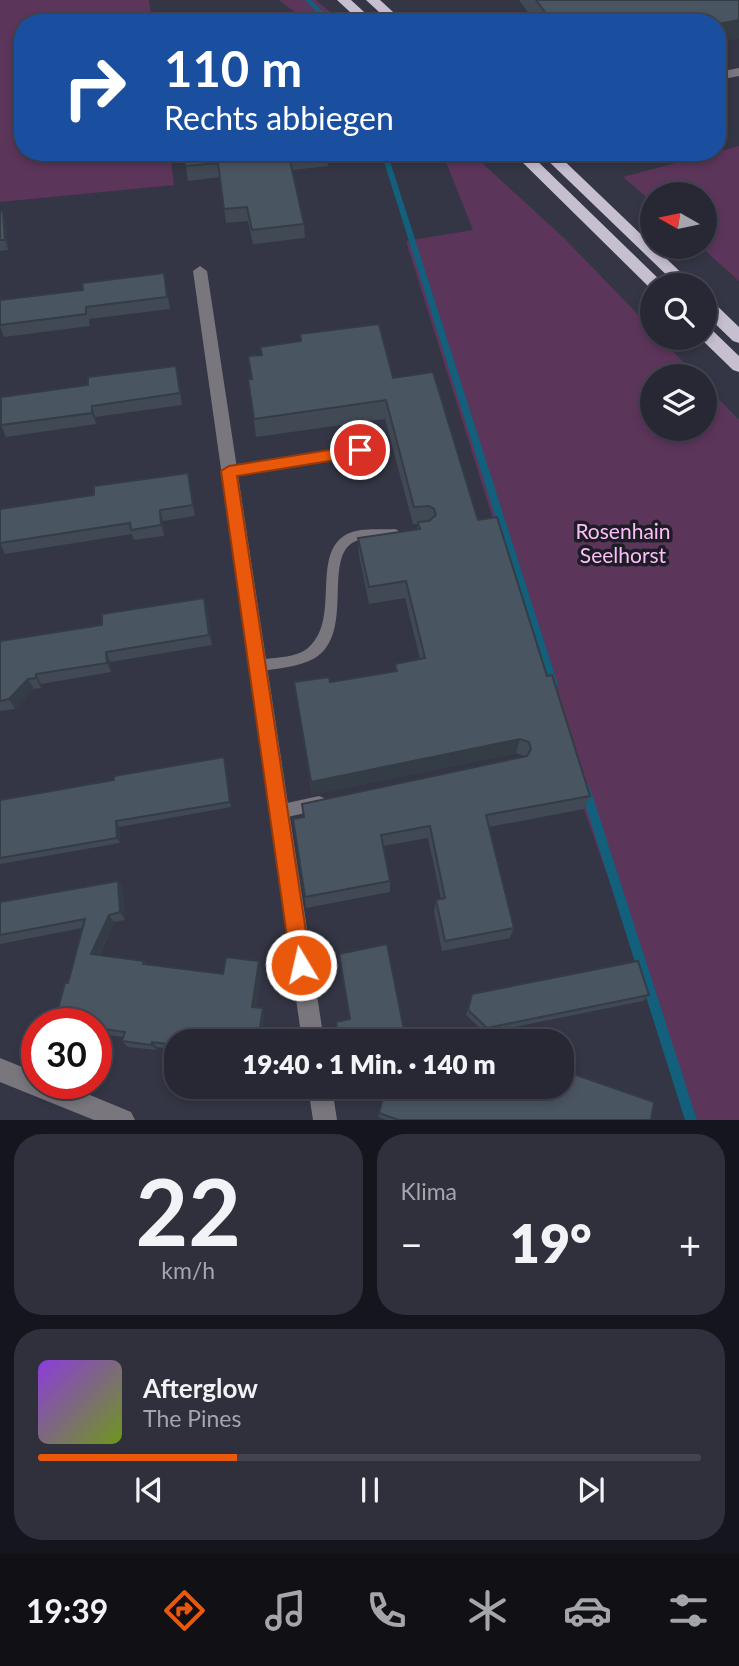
<!DOCTYPE html>
<html lang="de">
<head>
<meta charset="utf-8">
<style>
  body { margin:0; font-family:Lato,sans-serif; background:#2f303c; color:#f1f3f6; height:100vh; display:flex; flex-direction:column; font-size:26px; white-space:nowrap }
  * { box-sizing:border-box; margin:0 }
  p { font-size:23px; color:#a4a6ac }
  .icon { flex:none; width:38px; height:38px; fill:none; stroke:currentColor; stroke-width:2; stroke-linecap:round; stroke-linejoin:round }
  .map { position:relative; height:1120px; overflow:hidden }
  .side { display:flex; flex-direction:column; gap:14px; padding:14px; background:#15161d; flex:1 }
  .side>* { flex:none }
  .hud { position:absolute; left:14px; top:14px; width:712px; height:147px; border-radius:28px; box-shadow:0 4px 10px #0003,0 0 0 2px #43444f; background:#1a4fa0; color:#fff; overflow:hidden }
  .needle { width:46px; rotate:279deg }
  .buttons { position:absolute; left:640px; top:182px; display:grid; gap:14px }
  .buttons a { display:grid; place-items:center; width:77px; height:77px; border-radius:50%; background:#272834; box-shadow:0 4px 10px #0003,0 0 0 2px #43444f; font-size:35px }
  .speed { position:absolute; left:21px; top:1008px; display:flex; gap:14px; font-size:35px; font-weight:700; text-align:center }
  .speed>* { display:grid; place-content:center; width:91px; height:91px; border-radius:50%; background:#272834; box-shadow:0 4px 10px #0003,0 0 0 2px #43444f; line-height:1 }
  .speed .limit { border:10px solid #d22; background:#fff; color:#111 }
  .pin { position:absolute; display:grid; place-items:center; width:60px; height:60px; color:#fff; margin:-30px; border:4px solid #fff; border-radius:50%; box-shadow:0 2px 7px #0007 }
  .me { position:absolute; width:77px; margin:-38px; rotate:351deg; stroke-linejoin:round; filter:drop-shadow(0 0 5px #0008) }
  .turn { display:flex; align-items:center; gap:24px; height:147px; padding:0 35px; font-size:32px }
  .turn .icon { width:91px; height:91px; stroke-width:2.5 }
  .turn b { display:block; font-size:49px; line-height:60px }
  .big { font-size:52px; font-weight:800; line-height:1.1 }
  .side .card { flex:1; display:flex; flex-direction:column; justify-content:center; gap:10px; min-width:0; padding:0 24px; border-radius:28px; background:#2f303c }
  .side .dial { align-items:center; gap:0 }
  .dial b { font-size:91px; line-height:1 }
  .song { display:flex; align-items:center; gap:21px }
  .cover { width:84px; height:84px; border-radius:10px; background:linear-gradient(135deg,hsl(270 70% 55%),hsl(80 70% 35%)) }
  .played { height:7px; border-radius:4px; background:linear-gradient(90deg,#ea580c 30%,#43444f 30%) }
  .keys { display:flex; justify-content:space-around; direction:ltr }
  .heat { display:flex; justify-content:space-between; align-items:center; font-size:38px; direction:ltr }
  .side .tiles { flex:1; display:grid; gap:14px; grid-template-columns:1fr 1fr }
  .card:last-child { grid-column:span 2 }
  .trip { position:absolute; left:164px; top:1029px; width:410px; height:70px; border-radius:28px; background:#272834; box-shadow:0 4px 10px #0003,0 0 0 2px #43444f; font-weight:800; line-height:70px; text-align:center }
  .tabs { display:flex; height:112px; justify-content:space-around; align-items:center; background:#101015; color:#a4a6ac }
  .tabs .icon { width:49px; height:49px }
  .tabs .current { color:#ea580c }
  .tabs b { font-size:32px; color:#f1f3f6 }
  .map>svg:first-child { display:block }
  .green { fill:#5c355b }
  .lines { fill:none; stroke-linecap:round; stroke-linejoin:round }
  .stream { fill:#12607c; fill-rule:evenodd }
  .service { fill:#79767d; fill-rule:evenodd }
  .minor { fill:#79767d; fill-rule:evenodd }
  .tertiary { fill:#79767d; fill-rule:evenodd }
  .trunk { fill:#c6bfd0; fill-rule:evenodd }
  .wall { fill:#404954 }
  .shaded-wall { fill:#343c45 }
  .building { fill:#4a5562; stroke:#343c45; stroke-width:2 }
  .route { fill:#ea580c; stroke:#983908; stroke-width:2 }
  .labels { text-anchor:middle; dominant-baseline:central; stroke-width:7; stroke-linejoin:round; paint-order:stroke }
  .park-label { font-size:21px; fill:#fdbdfa; stroke:#1d1e25 }
</style>
</head>
<body>
<div class="map">
<svg width="739" height="1120" viewBox="0 0 739 1120">
  <rect width="100%" height="100%" fill="#343645"/>
  <g class="green">
    <polygon points="0,0 149,0 152,23 23,23 23,152 170,152 174,185 0,202"/>
    <polygon points="279,0 316,0 343,23 309,23"/>
    <polygon points="739,146 739,281 701,247 705,247 705,194 653,194 653,203 623,177"/>
    <polygon points="442,152 470,152 564,238 653,330 653,338 660,338 697,376 653,376 653,429 705,429 705,385 739,420 739,1120 694,1120 584,809 406,241 473,230"/>
  </g>
  <g class="lines">
    <g class="stream">
      <polygon points="305,0 311,0 335,23 328,23"/>
      <polygon points="381,152 387,152 558,685 556,688 553,689 550,688 548,685"/>
      <polygon points="585,783 589,785 590,788 697,1120 685,1120 580,788 581,785"/>
    </g>
    <g class="service">
      <polygon points="360,446 366,450 360,454 229,477 223,472 229,467"/>
      <path d="M395,529L399,531L401,534L399,537C386,541 370,536 356,541C321,555 356,633 315,658C298,668 276,668 257,672L252,670L250,666L252,662C269,656 296,660 309,647C341,618 310,554 347,534C361,527 380,530 395,529Z"/>
      <polygon points="319,796 324,798 326,803 324,808 319,810 278,819 273,817 271,812 273,807 278,805"/>
    </g>
    <g class="minor">
      <polygon points="739,68 739,76 718,80 718,72"/>
      <polygon points="200,266 207,271 324,1041 302,1041 193,271"/>
      <polygon points="308,1087 332,1087 337,1120 313,1120"/>
    </g>
    <polygon class="tertiary" points="0,1058 37,1073 37,1083 61,1083 131,1112 135,1120 94,1120 0,1082"/>
    <g class="trunk">
      <polygon points="337,0 351,0 376,23 362,23"/>
      <polygon points="366,0 380,0 405,23 391,23"/>
      <polygon points="512,152 528,152 665,285 653,285 651,289"/>
      <polygon points="539,152 555,152 694,285 677,285"/>
      <polygon points="705,298 711,300 739,327 739,343 733,341 705,314"/>
      <polygon points="705,327 711,329 739,356 739,372 733,370 700,338 705,338"/>
    </g>
  </g>
  <g class="wall">
    <polygon points="519,0 739,0 739,38 718,42 718,23 536,23"/>
    <polygon points="184,152 327,152 328,166 292,170 304,224 305,238 253,244 248,221 226,223 220,177 188,181"/>
    <polygon points="0,212 6,222 8,250 0,251"/>
    <polygon points="166,285 170,309 89,319 90,326 4,337 0,326"/>
    <polygon points="300,334 393,378 478,520 547,676 590,796 584,809 489,827 514,928 510,938 442,951 434,911 436,900 441,899 428,838 383,846 390,881 390,892 306,908 293,819 524,756 516,753 312,795 294,682 330,682 395,671 395,664 420,659 405,598 369,604 359,555 358,538 417,529 418,524 413,524 385,419 256,437 248,379 251,379 248,356 261,355 300,342"/>
    <polygon points="178,377 182,405 95,417 96,424 6,437 1,425"/>
    <polygon points="188,473 195,516 163,521 164,536 134,540 132,534 5,554 0,543 94,495"/>
    <polygon points="207,608 212,645 110,662 111,672 41,684 41,688 34,689 15,709 0,711 0,641"/>
    <polygon points="224,757 231,807 119,827 120,843 0,864 0,800 114,780"/>
    <polygon points="118,881 123,889 125,920 114,922 100,955 144,961 147,965 223,974 262,968 256,1007 265,1014 177,1041 177,1050 157,1047 156,1050 128,1047 122,1041 123,1037 100,1034 96,1030 96,1024 76,1024 63,1022 56,1016 68,983 82,928 0,944 0,902"/>
    <polygon points="472,994 649,995 643,1001 485,1033 466,1015"/>
    <polygon points="379,1113 651,1120 386,1120 378,1117"/>
  </g>
  <g class="shaded-wall">
    <polygon points="739,20 739,38 718,42 718,24"/>
    <polygon points="723,105 719,117 718,118 718,106"/>
    <polygon points="3,212 6,222 8,250 5,240"/>
    <polygon points="92,406 95,417 96,424 92,413"/>
    <polygon points="188,473 191,484 195,516 193,505"/>
    <polygon points="160,510 163,521 164,536 161,525"/>
    <polygon points="204,598 207,608 212,645 209,635"/>
    <polygon points="106,652 110,662 111,672 107,663"/>
    <polygon points="36,674 41,684 41,688 36,678"/>
    <polygon points="28,679 34,689 15,709 9,699"/>
    <polygon points="520,739 516,753 312,795 311,782"/>
    <polygon points="224,757 226,763 231,807 230,802"/>
    <polygon points="116,821 119,827 120,843 117,838"/>
    <polygon points="118,881 123,889 125,920 120,912"/>
    <polygon points="109,915 114,922 97,961 91,954"/>
    <polygon points="259,961 262,968 255,1013 252,1007"/>
    <polygon points="263,1008 265,1014 261,1041 258,1041"/>
    <polygon points="152,1042 157,1047 156,1050 151,1045"/>
  </g>
  <g class="building">
    <polygon points="536,0 739,0 739,20 718,24 718,23 553,23"/>
    <polygon points="718,99 723,105 718,106"/>
    <polygon points="184,152 327,152 289,156 304,224 252,230 247,207 224,209 218,163 185,166"/>
    <polygon points="0,212 3,212 5,240 0,240"/>
    <polygon points="164,273 167,297 86,307 86,314 0,325 0,300 83,290 82,283"/>
    <polygon points="379,324 393,378 433,372 478,520 497,517 547,676 552,675 590,796 486,815 514,928 445,941 436,900 445,898 430,826 381,835 390,881 305,897 293,819 304,817 302,804 527,756 531,749 529,742 520,739 311,782 294,682 329,677 330,682 397,671 395,664 425,658 406,581 369,587 358,538 420,529 418,522 429,521 436,515 434,509 429,506 414,507 386,400 254,419 248,379 252,379 248,356 262,355 260,347 301,341 300,334"/>
    <polygon points="176,366 180,393 92,406 92,413 1,425 1,397 88,385 88,377"/>
    <polygon points="188,473 193,505 160,510 161,525 131,530 130,523 0,543 0,509 94,495 94,486"/>
    <polygon points="204,598 209,635 106,652 107,663 36,674 36,678 28,679 9,699 0,701 0,641 102,625 102,614"/>
    <polygon points="224,757 230,802 116,821 117,838 0,858 0,800 114,780 114,776"/>
    <polygon points="118,881 120,912 109,915 91,954 144,961 143,964 223,974 226,957 259,961 252,1007 263,1008 258,1041 177,1041 177,1045 152,1042 151,1045 122,1041 125,1032 96,1028 96,1021 56,1016 65,983 68,983 85,919 0,935 0,902"/>
    <polygon points="387,944 404,1030 436,1041 339,1041 336,1022 350,1019 339,954"/>
    <polygon points="638,961 649,995 487,1028 468,1010 472,994"/>
    <polygon points="562,1070 654,1102 651,1120 399,1120 379,1113 386,1087 562,1087"/>
  </g>
  <polygon class="route" points="360,445 368,450 360,456 237,476 311,965 308,972 301,975 294,972 291,965 221,471 229,466"/>
  <g class="labels">
    <g class="park-label">
      <text x="623" y="530">Rosenhain<tspan x="623" dy="24">Seelhorst</tspan></text>
    </g>
  </g>
</svg>
<div class="buttons">
<a><svg class="needle" viewBox="-14 -14 28 28"><path d="M0-13l5 13h-10z" fill="#e53935"/><path d="M0 13l5-13h-10z" fill="#a4a6ac"/></svg></a>
<a><svg class="icon" aria-label="search" viewBox="0 0 24 24"><circle cx="10" cy="10" r="6"/><path d="M15 15l6 6"/></svg></a>
<a><svg class="icon" aria-label="layers" viewBox="0 0 24 24"><path d="M12 4l9 5-9 5-9-5zM3 14l9 5 9-5"/></svg></a>
</div>
<div class="speed"><div class="limit">30</div></div>
<div class="pin" style="left:360px;top:450px;background:#d93025"><svg class="icon" aria-label="arrive" viewBox="0 0 24 24"><path d="M6 21V4h12l-3 4 3 4H6"/></svg></div>
<svg class="me" style="left:301px;top:965px" viewBox="-20 -20 40 40"><circle r="17" fill="#ea580c" stroke="#fff" stroke-width="3"/><path d="M0-11L8 9 0 5-8 9z" fill="#fff"/></svg>
<div class="trip">19:40 · 1 Min. · 140 m</div>
<div class="hud">
<div class="turn"><svg class="icon" aria-label="right" viewBox="0 0 24 24"><path d="M7 20v-9h11M14 6l5 5-5 5"/></svg><div><b>110 m</b>Rechts abbiegen</div></div>
</div>
</div>
<section class="side">
<div class="tiles">
<div class="card dial"><b>22</b><p>km/h</p></div>
<div class="card"><p>Klima</p>
<div class="heat"><a>−</a><b class="big">19°</b><a>+</a></div>
</div>
<div class="card">
<div class="song"><i class="cover"></i><div><b>Afterglow</b><p>The Pines</p></div></div>
<div class="played"></div>
<div class="keys"><svg class="icon" aria-label="previous" viewBox="0 0 24 24"><path d="M18 5L8 12l10 7zM5 5v14"/></svg><svg class="icon" aria-label="pause" viewBox="0 0 24 24"><path d="M8 5v14M16 5v14"/></svg><svg class="icon" aria-label="next" viewBox="0 0 24 24"><path d="M6 5l10 7-10 7zM19 5v14"/></svg></div>
</div>
</div>
</section>
<nav class="tabs">
<b>19:39</b>
<svg class="icon current" aria-label="directions" viewBox="0 0 24 24"><path d="M12 3l9 9-9 9-9-9zM9 14v-3h6M13 9l2 2-2 2"/></svg>
<svg class="icon" aria-label="music" viewBox="0 0 24 24"><path d="M9 18V5l10-2v13"/><circle cx="6" cy="18" r="3"/><circle cx="16" cy="16" r="3"/></svg>
<svg class="icon" aria-label="phone" viewBox="0 0 24 24"><path d="M5 4h4l2 5-3 2q2 4 5 5l2-3 5 2v4C11 20 4 13 5 4z"/></svg>
<svg class="icon" aria-label="climate" viewBox="0 0 24 24"><path d="M12 3v18M4 7l16 10M4 17L20 7"/></svg>
<svg class="icon" aria-label="car" viewBox="0 0 24 24"><path d="M5 17H2v-5l4-1 3-4h7l3 4 3 1v5h-3M9 17h6M6 11h13"/><circle cx="7" cy="17" r="2"/><circle cx="17" cy="17" r="2"/></svg>
<svg class="icon" aria-label="filters" viewBox="0 0 24 24"><path d="M4 7h16M4 17h16"/><circle cx="9" cy="7" r="2"/><circle cx="15" cy="17" r="2"/></svg>
</nav>
</body>
</html>
